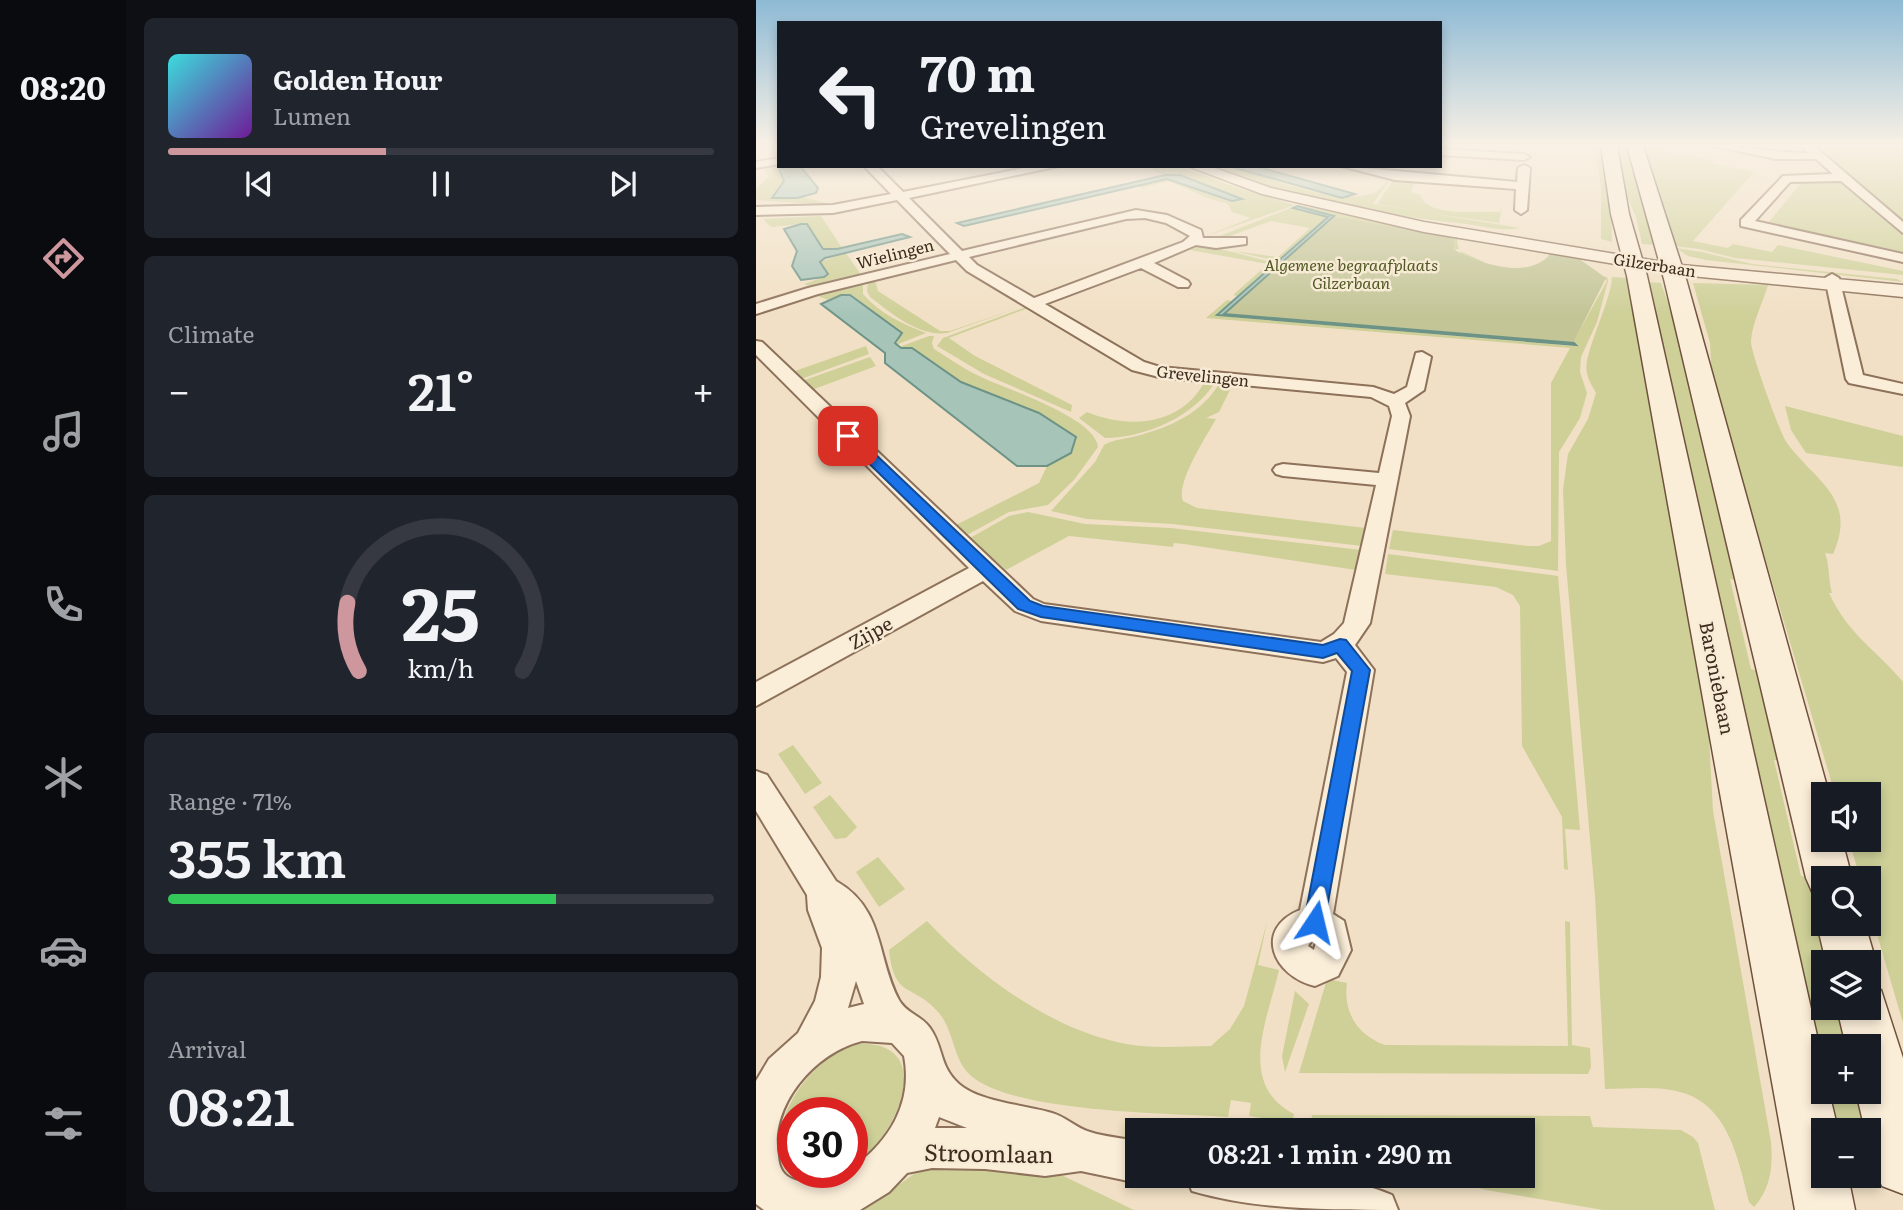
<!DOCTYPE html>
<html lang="en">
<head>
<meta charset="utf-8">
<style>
  body { margin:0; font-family:Literata,serif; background:#20242c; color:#f1f3f6; height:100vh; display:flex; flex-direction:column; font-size:26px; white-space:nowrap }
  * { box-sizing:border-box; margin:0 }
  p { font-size:23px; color:#9ea1a6 }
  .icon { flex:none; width:38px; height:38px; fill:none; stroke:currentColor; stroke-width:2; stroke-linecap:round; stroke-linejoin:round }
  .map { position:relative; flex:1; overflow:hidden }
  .sheet { display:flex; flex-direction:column; gap:18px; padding:18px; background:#0d0f14; width:630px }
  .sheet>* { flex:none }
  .top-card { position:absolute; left:21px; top:21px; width:665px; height:147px; border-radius:0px; box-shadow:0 4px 10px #0003; background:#171b24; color:#f1f3f6; overflow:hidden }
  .buttons { position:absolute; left:1055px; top:782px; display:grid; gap:14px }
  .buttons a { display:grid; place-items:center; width:70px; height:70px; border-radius:0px; background:#171b24; box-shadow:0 4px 10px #0003; font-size:35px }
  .speed { position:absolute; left:21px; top:1097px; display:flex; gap:14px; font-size:35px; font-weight:700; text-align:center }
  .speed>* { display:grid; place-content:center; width:91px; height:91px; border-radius:50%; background:#171b24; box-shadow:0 4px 10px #0003; line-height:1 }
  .speed .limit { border:10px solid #d22; background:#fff; color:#111 }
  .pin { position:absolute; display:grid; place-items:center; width:60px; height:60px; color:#fff; margin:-30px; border-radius:14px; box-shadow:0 4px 10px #0006 }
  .me { position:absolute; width:77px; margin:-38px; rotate:10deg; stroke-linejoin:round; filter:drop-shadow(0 0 5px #0008) }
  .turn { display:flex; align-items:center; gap:24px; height:147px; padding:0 28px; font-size:32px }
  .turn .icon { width:91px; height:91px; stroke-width:2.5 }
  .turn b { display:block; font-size:49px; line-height:60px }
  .big { font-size:52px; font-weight:600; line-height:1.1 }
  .sheet .card { flex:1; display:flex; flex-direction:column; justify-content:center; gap:10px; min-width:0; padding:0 24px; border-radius:10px; background:#20242c }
  .sheet .dial { align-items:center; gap:0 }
  .dial svg { height:182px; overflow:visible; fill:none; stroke:#363941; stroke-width:7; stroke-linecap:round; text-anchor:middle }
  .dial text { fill:#f1f3f6; stroke:none }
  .song { display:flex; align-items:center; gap:21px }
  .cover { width:84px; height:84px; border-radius:10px; background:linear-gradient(135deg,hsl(180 70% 55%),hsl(280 70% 35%)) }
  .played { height:7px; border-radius:4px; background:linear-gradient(90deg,#cd979d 40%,#363941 40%) }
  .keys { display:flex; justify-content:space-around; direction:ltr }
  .heat { display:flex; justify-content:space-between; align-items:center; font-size:38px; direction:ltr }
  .charge { height:10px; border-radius:5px; background:linear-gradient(90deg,#34c759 71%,#363941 0) }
  .trip { position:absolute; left:369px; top:1118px; width:410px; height:70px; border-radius:0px; background:#171b24; box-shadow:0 4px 10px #0003; font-weight:600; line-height:70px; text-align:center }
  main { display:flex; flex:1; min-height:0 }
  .dock { display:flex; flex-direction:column; width:126px; justify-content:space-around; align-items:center; background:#090b0e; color:#9ea1a6 }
  .dock .icon { width:49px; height:49px }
  .dock .active { color:#cd979d }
  .dock b { font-size:32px; color:#f1f3f6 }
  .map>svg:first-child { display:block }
  .green { fill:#ced098; fill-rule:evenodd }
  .cemetery { fill:#c3c597 }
  .water { fill:#a7c4b9; stroke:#6d9387; stroke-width:2 }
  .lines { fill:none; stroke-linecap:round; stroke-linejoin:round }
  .minor-casing { stroke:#8d715a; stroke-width:4 }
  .tertiary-casing { stroke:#8d715a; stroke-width:3 }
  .secondary-casing { stroke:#6f523d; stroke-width:3 }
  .minor { fill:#fbeed9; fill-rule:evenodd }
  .tertiary { fill:#fbeed9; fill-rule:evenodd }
  .secondary { fill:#fbeed9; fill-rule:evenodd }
  .route { fill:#1a73e8; stroke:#114b97; stroke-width:2 }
  .labels { text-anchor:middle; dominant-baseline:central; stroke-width:5; stroke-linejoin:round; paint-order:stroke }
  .far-street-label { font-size:16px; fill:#3d2b1e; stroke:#f8ebd5 }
  .far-park-label { font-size:16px; font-style:italic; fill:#515a24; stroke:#f8ebd5 }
  .street-label { font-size:19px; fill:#3d2b1e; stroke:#f8ebd5 }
  .near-street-label { font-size:23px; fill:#3d2b1e; stroke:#f8ebd5 }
</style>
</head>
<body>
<main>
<nav class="dock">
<b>08:20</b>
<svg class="icon active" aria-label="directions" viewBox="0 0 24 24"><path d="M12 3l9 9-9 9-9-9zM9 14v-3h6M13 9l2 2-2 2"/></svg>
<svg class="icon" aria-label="music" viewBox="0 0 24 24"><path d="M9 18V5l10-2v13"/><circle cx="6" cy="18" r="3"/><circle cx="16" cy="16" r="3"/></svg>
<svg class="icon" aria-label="phone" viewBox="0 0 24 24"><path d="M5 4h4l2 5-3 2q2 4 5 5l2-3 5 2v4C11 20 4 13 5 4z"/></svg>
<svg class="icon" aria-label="climate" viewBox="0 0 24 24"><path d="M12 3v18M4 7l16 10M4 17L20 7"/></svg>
<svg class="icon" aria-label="car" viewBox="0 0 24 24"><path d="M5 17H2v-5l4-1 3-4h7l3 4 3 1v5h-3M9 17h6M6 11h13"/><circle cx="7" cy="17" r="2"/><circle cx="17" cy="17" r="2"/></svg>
<svg class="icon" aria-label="filters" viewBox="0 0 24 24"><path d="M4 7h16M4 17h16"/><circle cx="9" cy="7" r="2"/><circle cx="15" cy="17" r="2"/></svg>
</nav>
<section class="sheet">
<div class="card">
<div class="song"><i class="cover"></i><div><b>Golden Hour</b><p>Lumen</p></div></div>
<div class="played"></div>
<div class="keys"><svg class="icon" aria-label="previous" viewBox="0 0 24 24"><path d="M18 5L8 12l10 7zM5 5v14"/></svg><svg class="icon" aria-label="pause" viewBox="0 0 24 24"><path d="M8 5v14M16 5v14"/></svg><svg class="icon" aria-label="next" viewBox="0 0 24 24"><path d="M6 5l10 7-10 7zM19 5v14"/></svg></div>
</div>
<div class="card"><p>Climate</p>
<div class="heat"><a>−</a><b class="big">21°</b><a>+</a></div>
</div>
<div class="card dial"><svg viewBox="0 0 100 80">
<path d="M14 69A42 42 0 1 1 86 69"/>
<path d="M14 69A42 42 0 0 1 9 39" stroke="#cd979d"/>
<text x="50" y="56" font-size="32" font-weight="700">25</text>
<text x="50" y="72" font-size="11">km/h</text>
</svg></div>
<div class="card"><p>Range · 71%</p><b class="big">355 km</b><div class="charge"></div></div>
<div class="card"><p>Arrival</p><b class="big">08:21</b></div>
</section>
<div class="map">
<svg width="1147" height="1210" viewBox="0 0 1147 1210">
  <rect width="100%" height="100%" fill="#f1e0c5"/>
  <g class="green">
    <polygon points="838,146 847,146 855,196 856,242 845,239 845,187"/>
    <polygon points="859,146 876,146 902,245 886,244 880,217 869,192"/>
    <polygon points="885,146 906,146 903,150 958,160 955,163 998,172 937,241 972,248 977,244 1016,252 1022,245 1147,271 1147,275 979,258 943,249 918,246 910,212 897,192"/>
    <polygon points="1054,146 1147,146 1147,224"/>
    <polygon points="21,163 25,168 28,181 16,196 24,199 48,197 76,205 0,200 0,189 13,177 6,166"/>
    <polygon points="389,166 422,166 485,189 539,205 450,236 495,218 476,212 472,204 448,197 413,181 386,188 381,186 416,179 456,194 483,197 424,175 407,175"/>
    <path d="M453,166C502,166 571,211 620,192C626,189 630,181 635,178L617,204L668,212L621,204L638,179L659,182L655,192L664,195C673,219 724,210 744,212L746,206L743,223L672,213L764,228C749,232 726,226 710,224C622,215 536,196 453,166Z"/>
    <polygon points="1048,179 1080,180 1147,235 1147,252 1012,223"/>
    <polygon points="542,205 703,237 701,242 703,249 680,252 686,256 706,252 728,262 726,265 817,342 851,281 845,276 851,277 852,281 841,322 825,357 824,372 831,393 824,418 803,452 802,571 633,549 637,530 773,546 783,546 795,541 795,383 814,348 450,318 471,300 476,301 461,313 463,316 817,346 818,343 468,314 577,215 538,207 572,216 481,296 477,295 512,264 434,250 445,244 515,262 517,260 477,251 522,257 554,228 515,221 471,237 450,238 464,236"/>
    <polygon points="65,216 86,248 67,249 45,224 15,227 7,219"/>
    <polygon points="920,248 946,252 996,264 1141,279 1147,282 950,260 932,256"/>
    <polygon points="90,253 105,275 57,287 48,284 68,277 64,262"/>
    <path d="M856,277L872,278L952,719L957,811L1015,1142C1017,1166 1015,1188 998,1207L993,1202C982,1158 972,1102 920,1091C898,1086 871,1089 849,1089L839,896L810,565L807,489L812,454L832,419L840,393C837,387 832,380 831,373C826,355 855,303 856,277Z"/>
    <path d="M119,280L122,291L184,331H194L268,306L191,333C163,337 135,313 114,297L111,291L112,282Z"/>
    <path d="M887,282L905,283L933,361L1072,878H1068V924H1084L1095,962H1068V1008H1107L1147,1172L1113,1165V1130H1076L1068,1092H1113V1046H1068L1067,1090ZM974,579L980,580L1002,671L995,669ZM1018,760H1026L1055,878L1045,876Z"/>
    <path d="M107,283V294C124,314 147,324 170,333L140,345L146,333L85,295L72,300L59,295Z"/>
    <path d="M937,283L1012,285C1007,302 996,323 995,341C994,351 1025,436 1031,443C1059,481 1102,498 1077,554L1069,553C1074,566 1072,579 1076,593H1073C1093,636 1120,649 1147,682V1023L1113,907V878H1104L1093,840H1113V794H1079L956,379L954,343Z"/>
    <polygon points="270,307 272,308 193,338 219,356 316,405 315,412 228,374 181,346 187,338"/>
    <path d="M173,336H178L176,343L178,349C191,357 205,367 219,374C245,388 339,416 342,447L318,480L292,505L253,512L211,535L200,525L283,483L291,466L315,453L239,397L216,387L143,347Z"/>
    <polygon points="110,346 113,354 45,379 39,371"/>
    <polygon points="114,357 120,366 53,391 46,381"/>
    <path d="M449,381L459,382C439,416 389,438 349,438L323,418L331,412C374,430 426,425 449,381Z"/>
    <path d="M464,382L477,384L463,412L450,418L460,419C451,435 419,484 427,501L441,508L610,528L606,546L416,524L331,519L295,511L339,462L348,445C358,439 370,439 381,436C414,427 447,413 464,382Z"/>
    <polygon points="1029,406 1147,436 1147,467 1050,453 1035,430"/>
    <polygon points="272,512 329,524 415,528 605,550 600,570 428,544 418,543 417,547 313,536 250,570 214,538 253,516"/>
    <polygon points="632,554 802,576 824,830 809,829 812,870 808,869 806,817 766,746 764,606 757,595 740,587 629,574"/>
    <polygon points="37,745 66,783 49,794 22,754"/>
    <polygon points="74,795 101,827 90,838 79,839 57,807"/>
    <polygon points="122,857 149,889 123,907 100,872"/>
    <path d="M171,921C224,978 306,1038 385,1046C408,1048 432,1046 455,1046L474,1029L488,1006L511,922L502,965L523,970C512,1019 480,1084 538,1114L536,1123L493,1116L495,1103L475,1100L472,1117C413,1113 256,1113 214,1075C197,1059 198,1031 183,1013C158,983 138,1000 133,950Z"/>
    <path d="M809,921L814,922L816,1045L834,1048L835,1067L832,1074L543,1073L571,979L591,983C587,1012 601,1035 629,1045L812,1046Z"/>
    <polygon points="539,991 553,1004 529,1072 526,1056"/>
    <path d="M100,1044C185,1039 140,1140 96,1167V1113H37V1172C0,1131 56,1055 100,1044Z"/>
    <polygon points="556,1115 834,1116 837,1127 925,1130 937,1137 942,1143 959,1210 847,1210 730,1190 679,1176 766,1176 766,1130 580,1130 554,1127"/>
    <polygon points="188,1163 299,1172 378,1210 107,1210 158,1174"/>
  </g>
  <path class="cemetery" d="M575,216L699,238L697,249C721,263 773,281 794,254L822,258L850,278L816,345L464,315Z"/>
  <g class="water">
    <polygon points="33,166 44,166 62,188 60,193 41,198 16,198 28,181 23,169"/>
    <polygon points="472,166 499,166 599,194 586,198"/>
    <polygon points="409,175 424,175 486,199 476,201 411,179 208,226 201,223"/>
    <polygon points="541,206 578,216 468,314 818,343 820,345 461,315 572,217 537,208"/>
    <polygon points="45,224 51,224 67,249 81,249 146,234 154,237 69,258 64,262 72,274 68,277 45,280 36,266 41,251 28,229"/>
    <polygon points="85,295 94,295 146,333 139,343 145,348 156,348 205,382 283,413 320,437 315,453 291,466 261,466 129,363 129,353 65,304"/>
  </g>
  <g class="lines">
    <defs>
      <g id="minor">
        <path d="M958,146C990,146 1020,153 1052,153L1046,146H1058L1147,222V233L1085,181L1034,182L999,221L1147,254V262L985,226V220L1027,176L1077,174L1060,159H1020Z"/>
        <polygon points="684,149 768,154 774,157 768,160 684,155"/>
        <polygon points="23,158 23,164 0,168 0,162"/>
        <polygon points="768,165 774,168 771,210 765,214 759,210 760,189 639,180 585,166 761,182 762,168"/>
        <path d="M108,166H121L147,192L278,166H303L153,198L206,251L380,210L411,215L445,230L447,238H490V244L460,248L440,245L398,263L432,281L434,284L432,287H422L385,268L289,304L388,362L404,367L617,387L638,394L651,387L660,353L666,352L675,357L668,390L649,403L654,416L614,623L599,645L618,670L577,914L588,921L595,950L582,976L559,986C517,976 497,929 544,910L591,672L580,658L567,662L285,621L259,611L227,581L0,706V682L213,568L0,355V341L6,342L277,599L288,604L565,642L578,634L588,623L620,485L527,476L520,474L517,470L520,466L527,464L623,473L636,416L633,406L615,397L403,377L376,370L211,271L200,260L62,294L0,314V304L52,288L194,254L141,200L77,213L0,215V207L77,205L135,194ZM389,218L410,223L434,236L427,242L278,298L221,265L213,257L370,219ZM556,940L560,942L558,950L552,946Z"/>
        <polygon points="1076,274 1083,278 1107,375 1147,384 1147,394 1093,383 1090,379 1069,278"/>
        <path d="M0,771L11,775L80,881C129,909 120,956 143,1000C151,1014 165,1015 174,1028C188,1048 183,1066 203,1084C223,1102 270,1105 296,1113C310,1117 320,1128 334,1132C349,1137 366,1138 382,1141V1176L397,1177L382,1183L325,1171L289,1176L229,1169L176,1168L151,1173L133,1192L104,1210H8L0,1204V1081L13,1059L42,1033L59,1001L65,977L66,948L52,910L51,895L0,811ZM100,981L108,1004L92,1008ZM106,1041L136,1043L148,1056C157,1102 134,1141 96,1168V1172C77,1172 60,1187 39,1180C27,1176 23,1168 22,1156C13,1106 58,1053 106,1041ZM183,1117L211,1128H179Z"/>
        <path d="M430,1176C498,1176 572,1168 636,1195L642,1210C574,1210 501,1210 436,1191Z"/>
      </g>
      <polygon id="tertiary" points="432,166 453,166 515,188 668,222 925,265 1147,285 1147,297 925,275 668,232 506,194"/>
      <g id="secondary">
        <polygon points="845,146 861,146 873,214 891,276 1068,1067 1068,1092 1073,1092 1082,1130 1068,1130 1068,1176 1092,1176 1099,1210 1039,1210 871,276 855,214"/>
        <polygon points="871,146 887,146 930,279 1073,794 1068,794 1068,840 1086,840 1096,878 1068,878 1068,898 1057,894 1050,878 908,279"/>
        <polygon points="1068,908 1068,924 1109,924 1120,962 1113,979 1113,962 1070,962 1061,924"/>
        <polygon points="1113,984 1125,990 1147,1058 1147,1194 1126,1186 1118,1165 1113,1130 1109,1130 1100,1092 1113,1092 1113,1046 1090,1046 1081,1008 1113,1008"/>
      </g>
    </defs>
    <use href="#minor" class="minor-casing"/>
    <use href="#tertiary" class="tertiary-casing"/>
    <use href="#secondary" class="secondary-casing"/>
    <use href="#minor" class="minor"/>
    <use href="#tertiary" class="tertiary"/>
    <use href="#secondary" class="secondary"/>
  </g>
  <linearGradient id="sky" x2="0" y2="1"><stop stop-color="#8ebad5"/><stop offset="0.46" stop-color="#f9f1e5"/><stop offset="1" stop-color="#f9f1e5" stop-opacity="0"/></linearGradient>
  <rect width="1147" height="316" fill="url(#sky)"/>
  <polygon class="route" points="92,432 97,433 274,601 287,606 567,645 584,639 590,640 614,670 567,930 559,933 551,930 548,922 596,671 581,653 567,658 285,617 262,609 88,439 86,436"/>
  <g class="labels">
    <g class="far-street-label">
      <text transform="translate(139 253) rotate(-14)">Wielingen</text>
      <text transform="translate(899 264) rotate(9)">Gilzerbaan</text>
      <text transform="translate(447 375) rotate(6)">Grevelingen</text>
    </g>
    <g class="far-park-label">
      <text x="595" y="264">Algemene begraafplaats<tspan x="595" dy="18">Gilzerbaan</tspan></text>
    </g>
    <g class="street-label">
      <text transform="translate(114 632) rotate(-29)">Zijpe</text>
      <text transform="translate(962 678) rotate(79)">Baroniebaan</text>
    </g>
    <g class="near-street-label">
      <text transform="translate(233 1152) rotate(1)">Stroomlaan</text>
    </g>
  </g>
</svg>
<div class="buttons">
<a><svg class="icon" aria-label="sound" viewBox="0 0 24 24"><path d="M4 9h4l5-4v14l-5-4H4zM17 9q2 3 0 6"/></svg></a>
<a><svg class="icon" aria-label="search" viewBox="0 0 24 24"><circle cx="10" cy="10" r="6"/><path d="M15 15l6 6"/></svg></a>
<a><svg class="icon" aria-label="layers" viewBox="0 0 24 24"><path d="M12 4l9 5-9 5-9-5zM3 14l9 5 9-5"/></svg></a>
<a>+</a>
<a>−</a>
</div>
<div class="speed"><div class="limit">30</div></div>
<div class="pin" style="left:92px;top:436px;background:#d93025"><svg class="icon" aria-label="arrive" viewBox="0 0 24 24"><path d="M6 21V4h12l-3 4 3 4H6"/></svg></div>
<svg class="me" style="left:559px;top:922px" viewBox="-20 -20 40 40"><path d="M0-17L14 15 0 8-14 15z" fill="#1a73e8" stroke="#fff" stroke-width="4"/></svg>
<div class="trip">08:21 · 1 min · 290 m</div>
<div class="top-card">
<div class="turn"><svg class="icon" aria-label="left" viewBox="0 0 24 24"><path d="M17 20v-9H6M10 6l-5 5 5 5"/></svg><div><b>70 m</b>Grevelingen</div></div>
</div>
</div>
</main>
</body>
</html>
